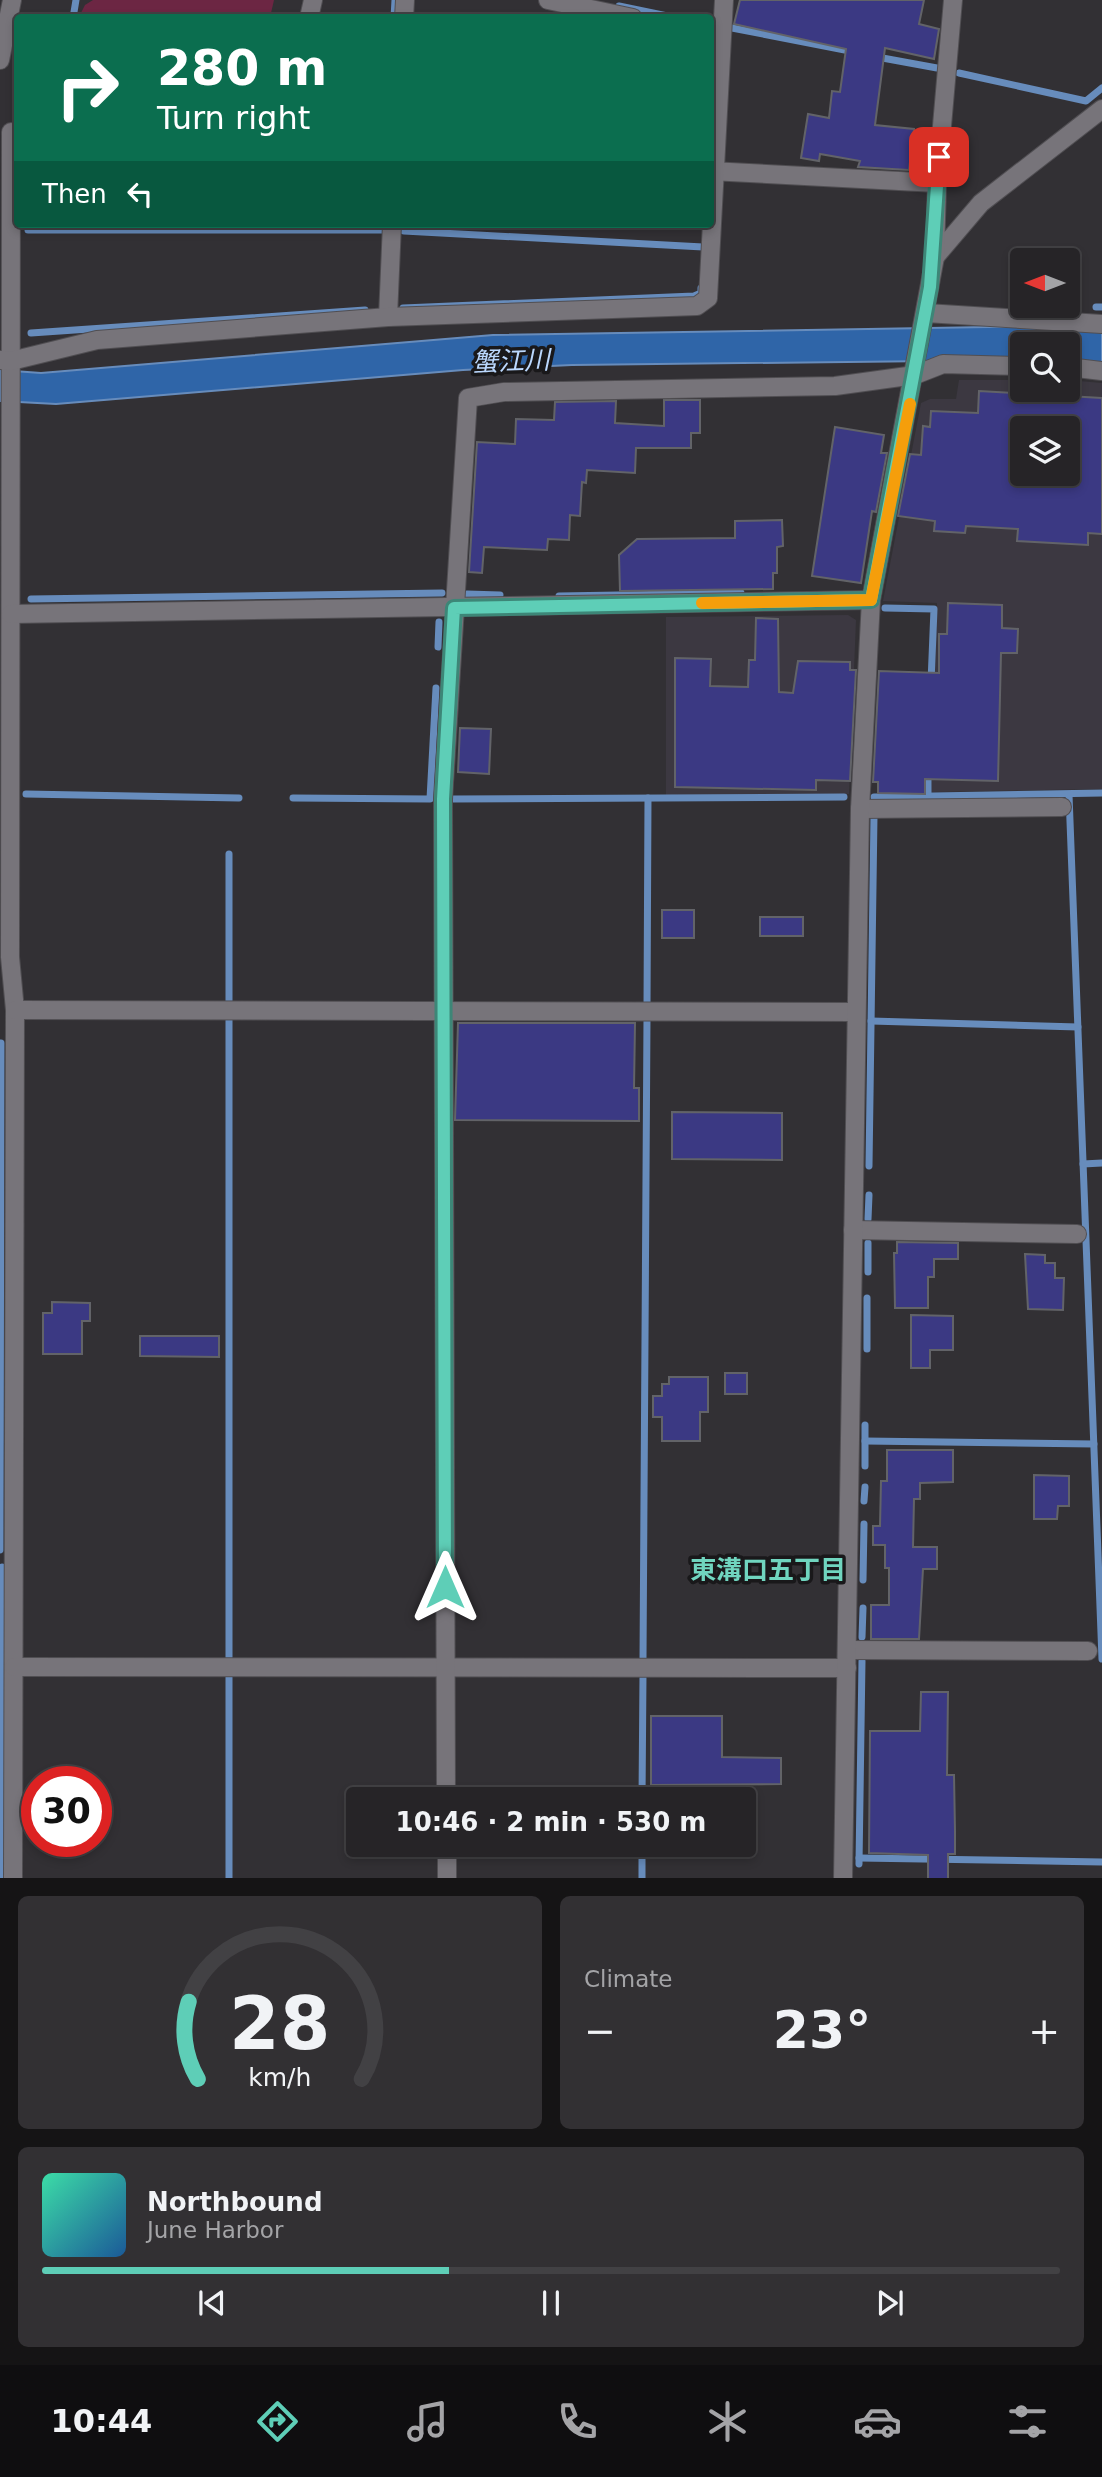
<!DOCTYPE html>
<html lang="en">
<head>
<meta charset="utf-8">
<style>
  body { margin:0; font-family:"DejaVu Sans","Noto Sans JP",sans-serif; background:#323033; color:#f1f3f6; height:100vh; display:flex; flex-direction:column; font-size:26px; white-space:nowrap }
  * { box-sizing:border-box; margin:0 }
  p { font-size:23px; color:#a4a4a7 }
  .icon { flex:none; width:38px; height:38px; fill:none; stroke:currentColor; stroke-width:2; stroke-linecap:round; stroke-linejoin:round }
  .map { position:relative; height:1878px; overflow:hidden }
  .panel { display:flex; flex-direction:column; gap:18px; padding:18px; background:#151415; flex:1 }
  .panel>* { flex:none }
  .hud { position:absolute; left:14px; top:14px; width:700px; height:214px; border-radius:7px; box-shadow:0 4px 10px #0003,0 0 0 2px #424144; background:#0b6e4f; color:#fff; overflow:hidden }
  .needle { width:46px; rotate:270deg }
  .tools { position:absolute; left:1010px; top:248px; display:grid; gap:14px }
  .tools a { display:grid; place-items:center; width:70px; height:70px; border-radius:7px; background:#262427; box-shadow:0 4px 10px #0003,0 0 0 2px #424144; font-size:35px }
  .speed { position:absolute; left:21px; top:1766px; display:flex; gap:14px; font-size:35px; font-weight:700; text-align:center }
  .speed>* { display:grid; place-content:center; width:91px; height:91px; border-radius:50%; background:#262427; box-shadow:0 4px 10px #0003,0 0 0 2px #424144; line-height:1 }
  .speed .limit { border:10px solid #d22; background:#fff; color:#111 }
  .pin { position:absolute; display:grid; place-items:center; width:60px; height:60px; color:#fff; margin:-30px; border-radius:14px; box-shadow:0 4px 10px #0006 }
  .me { position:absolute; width:77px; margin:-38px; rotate:0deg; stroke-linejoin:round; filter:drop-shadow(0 0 5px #0008) }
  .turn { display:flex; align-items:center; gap:24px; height:147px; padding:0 28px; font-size:32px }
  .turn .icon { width:91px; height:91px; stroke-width:2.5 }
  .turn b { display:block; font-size:49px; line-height:60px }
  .then { display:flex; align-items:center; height:66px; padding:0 28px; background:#0003; gap:14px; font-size:26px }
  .big { font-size:52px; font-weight:800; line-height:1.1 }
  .panel .tile { flex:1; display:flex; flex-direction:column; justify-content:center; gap:10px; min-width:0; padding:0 24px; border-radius:10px; background:#323033 }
  .panel .dial { align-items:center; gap:0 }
  .dial svg { height:182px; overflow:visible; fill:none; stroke:#424144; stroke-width:7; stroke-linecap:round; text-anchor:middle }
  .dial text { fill:#f1f3f6; stroke:none }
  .song { display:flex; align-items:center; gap:21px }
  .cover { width:84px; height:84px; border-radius:10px; background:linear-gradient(135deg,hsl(160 70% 55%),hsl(210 70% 35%)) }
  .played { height:7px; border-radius:4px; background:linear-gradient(90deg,#5eceb7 40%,#424144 40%) }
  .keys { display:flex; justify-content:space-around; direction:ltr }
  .heat { display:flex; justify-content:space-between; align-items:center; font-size:38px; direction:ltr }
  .panel .tiles { flex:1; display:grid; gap:18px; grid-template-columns:1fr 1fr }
  .tile:last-child { grid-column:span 2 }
  .trip { position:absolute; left:346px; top:1787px; width:410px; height:70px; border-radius:7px; background:#262427; box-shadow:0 4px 10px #0003,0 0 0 2px #424144; font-weight:800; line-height:70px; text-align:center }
  .tab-bar { display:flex; height:112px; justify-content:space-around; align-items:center; background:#0f0e10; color:#a4a4a7 }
  .tab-bar .icon { width:49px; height:49px }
  .tab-bar .active { color:#5eceb7 }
  .tab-bar b { font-size:32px; color:#f1f3f6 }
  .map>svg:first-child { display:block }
  .built { fill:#3c3841; fill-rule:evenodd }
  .green { fill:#6c2643 }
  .water { fill:#2f65a8; stroke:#678cbc; stroke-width:2 }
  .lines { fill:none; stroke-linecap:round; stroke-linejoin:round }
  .stream { stroke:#678cbc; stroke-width:7 }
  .building { fill:#3b3983; stroke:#626368; stroke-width:2; fill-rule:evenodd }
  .minor-casing { stroke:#504e52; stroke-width:20 }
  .minor { stroke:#77747a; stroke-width:18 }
  .route-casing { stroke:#3d8677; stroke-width:18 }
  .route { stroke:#5eceb7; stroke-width:12 }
  .slow { stroke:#f59e0b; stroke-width:12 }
  .labels { text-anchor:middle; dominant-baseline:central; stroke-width:7; stroke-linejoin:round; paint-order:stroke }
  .water-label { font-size:26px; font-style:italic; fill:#bbd8fe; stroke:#19181a }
  .neighbourhood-label { font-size:26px; font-weight:bold; fill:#70d5bf; stroke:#19181a }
</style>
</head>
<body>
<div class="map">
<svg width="1102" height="1879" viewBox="0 0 1102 1879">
  <rect width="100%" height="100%" fill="#323034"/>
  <g class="built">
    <path d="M959,380H1022V390H1068V380L1102,383V789L931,792L937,603L883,601L921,403L930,399H956ZM1022,429H1068V474H1022Z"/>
    <polygon points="848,615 856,620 849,794 666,795 666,617"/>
  </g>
  <polygon class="green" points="93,0 274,0 271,13 254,17 79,17 85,5"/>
  <polygon class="water" points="1052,326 1102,332 1102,363 1068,360 1068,345 1022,345 1022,360 572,365 463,370 56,404 0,401 0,370 41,373 493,335"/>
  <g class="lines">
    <g class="stream">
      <polyline points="619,6 677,18"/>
      <polyline points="73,18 76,0"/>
      <polyline points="394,18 395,0"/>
      <polyline points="732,28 855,52"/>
      <polyline points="877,57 937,68"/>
      <polyline points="959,73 1086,101 1102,88"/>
      <polyline points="28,230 385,230 385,224"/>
      <polyline points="404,231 703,247"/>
      <polyline points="1096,307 1102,307"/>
      <polyline points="403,308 694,296 701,293 701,288"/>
      <polyline points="31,333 365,310"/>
      <polyline points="467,594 500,595"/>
      <polyline points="559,596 741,593"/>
      <polyline points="31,599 442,593"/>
      <polyline points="885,608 934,609 931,682"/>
      <polyline points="438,647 439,622"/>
      <polyline points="26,794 239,798"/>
      <polyline points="1069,795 1102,1659"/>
      <polyline points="928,796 928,771"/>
      <polyline points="874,797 1102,793"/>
      <polyline points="293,798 430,799 436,688"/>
      <polyline points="452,799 844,797"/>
      <polyline points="229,854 229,1003"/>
      <polyline points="647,1006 648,798"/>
      <polyline points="229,1018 229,1659"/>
      <polyline points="871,1021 1078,1027"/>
      <polyline points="1083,1164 1102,1163"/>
      <polyline points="869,1166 874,816"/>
      <polyline points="868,1219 869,1195"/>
      <polyline points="868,1272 868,1243"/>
      <polyline points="867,1349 867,1298"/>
      <polyline points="865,1441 1094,1444"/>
      <polyline points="865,1466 865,1425"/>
      <polyline points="864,1501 865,1487"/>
      <polyline points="0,1550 1,1043"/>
      <polyline points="2,1567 2,1879"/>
      <polyline points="863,1580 864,1524"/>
      <polyline points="862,1637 863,1608"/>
      <polyline points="643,1660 647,1018"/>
      <polyline points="229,1676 229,1879"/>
      <polyline points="642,1799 643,1675"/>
      <polyline points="859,1858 1102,1862"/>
      <polyline points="859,1864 862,1661"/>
      <polyline points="642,1879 642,1844"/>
    </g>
  </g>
  <g class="building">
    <polygon points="740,0 924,0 919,24 939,29 934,59 885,48 875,125 914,129 909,170 858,167 860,161 820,154 819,161 801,158 808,114 829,118 832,91 840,92 846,49 734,24"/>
    <path d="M979,391L1102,398V534L1088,533V545L1017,541L1018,529L966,526L965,533L934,531L935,521L898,516L910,454L921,455L923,426L930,427L931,411L978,413ZM1022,429H1068V474H1022Z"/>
    <polygon points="664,400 700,400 700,433 691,433 691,448 636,448 635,473 587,470 586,483 582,482 580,516 570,515 569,540 548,539 547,550 484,547 482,573 469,572 477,442 515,444 516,419 554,420 555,402 616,401 615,423 664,426"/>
    <polygon points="835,427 884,435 881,453 887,453 876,512 872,511 861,583 812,576"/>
    <polygon points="782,520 783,546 777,547 777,573 773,573 773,589 620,591 619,555 637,539 735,538 735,521"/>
    <polygon points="948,603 1002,605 1002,628 1018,629 1017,653 1001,653 998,781 925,779 925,794 878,793 878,782 873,782 879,671 939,673 939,634 947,634"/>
    <polygon points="756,618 778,619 779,692 793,693 798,661 850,662 850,670 856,670 850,781 816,780 816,790 675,787 675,658 711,659 710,686 748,687 749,660 755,660"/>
    <polygon points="460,728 491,729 489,774 458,772"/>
    <rect x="662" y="910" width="32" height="28"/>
    <rect x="760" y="917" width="43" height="19"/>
    <polygon points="458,1023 635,1023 634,1088 639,1088 639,1121 455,1120"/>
    <polygon points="672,1112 782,1113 782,1160 672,1159"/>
    <polygon points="897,1242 958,1243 958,1259 934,1259 934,1277 928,1277 928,1308 895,1308 894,1253 897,1253"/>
    <polygon points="1025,1254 1045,1255 1045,1263 1055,1263 1055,1278 1064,1278 1063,1310 1028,1309"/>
    <polygon points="52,1302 90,1303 90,1321 82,1321 82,1354 43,1354 43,1313 52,1313"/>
    <polygon points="911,1315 953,1316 953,1350 930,1350 930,1368 911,1368"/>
    <polygon points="140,1336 219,1336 219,1357 140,1356"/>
    <rect x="725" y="1373" width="22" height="21"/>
    <polygon points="669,1377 708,1377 708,1412 700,1412 700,1441 662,1441 662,1417 653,1417 653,1396 662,1396 662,1384 669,1384"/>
    <polygon points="887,1450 953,1450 953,1482 920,1483 920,1499 914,1499 913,1547 937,1547 937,1569 923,1569 919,1639 871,1639 871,1605 889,1605 889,1568 885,1568 885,1545 873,1545 873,1526 880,1526 881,1481 887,1481"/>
    <polygon points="1034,1475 1069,1476 1069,1506 1058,1506 1057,1519 1034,1519"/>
    <polygon points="921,1692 948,1692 947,1775 954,1775 955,1831 955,1854 948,1854 948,1879 928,1879 928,1855 869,1853 870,1731 920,1731"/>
    <polygon points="651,1716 722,1716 722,1757 781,1758 781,1784 651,1785"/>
  </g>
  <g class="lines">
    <defs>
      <g id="minor">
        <polyline points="548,0 633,18"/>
        <polyline points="309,18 313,0"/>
        <polyline points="404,18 405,0"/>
        <polyline points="0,60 12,0"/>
        <polyline points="11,132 10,957 15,1010 13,1879"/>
        <polyline points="710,171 937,183"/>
        <polyline points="935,257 981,203 1102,109"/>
        <polyline points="926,313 1102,324"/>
        <polyline points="388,317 392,224"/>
        <polyline points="1,360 11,361 97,340 388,317 697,306 708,298 724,0"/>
        <polyline points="1068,367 1102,371"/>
        <polyline points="11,614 871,600"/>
        <polyline points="860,809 1062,807"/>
        <polyline points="15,1010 856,1012"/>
        <polyline points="853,1230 1077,1234"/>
        <polyline points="847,1650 1088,1651"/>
        <polyline points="14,1667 847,1668"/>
        <polyline points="446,1799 443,799 468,398 504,392 835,386 915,375 943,364 1022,366"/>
        <polyline points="447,1844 447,1879"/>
        <polyline points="843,1879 860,809 871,600 935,257 937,183 953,0"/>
      </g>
    </defs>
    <use href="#minor" class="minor-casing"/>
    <use href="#minor" class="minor"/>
  </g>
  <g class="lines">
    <defs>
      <polyline id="route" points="445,1587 443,799 454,608 871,600 930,287 939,157"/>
    </defs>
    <use href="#route" class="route-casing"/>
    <use href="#route" class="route"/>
    <polyline class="slow" points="702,603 871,600 910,404"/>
  </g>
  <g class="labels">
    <g class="water-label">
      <text transform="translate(511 361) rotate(-2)">蟹江川</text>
    </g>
    <g class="neighbourhood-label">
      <text x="768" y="1570">東溝口五丁目</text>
    </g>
  </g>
</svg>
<div class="tools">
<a><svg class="needle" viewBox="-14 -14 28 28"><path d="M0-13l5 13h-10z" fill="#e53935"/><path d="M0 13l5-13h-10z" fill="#a4a4a7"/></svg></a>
<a><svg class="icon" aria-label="search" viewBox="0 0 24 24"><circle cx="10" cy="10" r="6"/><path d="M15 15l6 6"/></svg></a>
<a><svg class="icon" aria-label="layers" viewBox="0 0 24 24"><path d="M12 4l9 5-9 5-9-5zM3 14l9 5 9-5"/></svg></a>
</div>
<div class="speed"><div class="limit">30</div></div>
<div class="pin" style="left:939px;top:157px;background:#d93025"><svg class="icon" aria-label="arrive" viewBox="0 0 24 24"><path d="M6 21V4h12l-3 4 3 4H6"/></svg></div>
<svg class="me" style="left:445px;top:1587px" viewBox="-20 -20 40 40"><path d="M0-17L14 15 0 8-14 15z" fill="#5eceb7" stroke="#fff" stroke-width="4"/></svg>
<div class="trip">10:46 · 2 min · 530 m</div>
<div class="hud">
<div class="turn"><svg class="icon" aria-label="right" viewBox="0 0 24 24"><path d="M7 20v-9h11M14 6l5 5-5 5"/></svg><div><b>280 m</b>Turn right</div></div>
<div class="then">Then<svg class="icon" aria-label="left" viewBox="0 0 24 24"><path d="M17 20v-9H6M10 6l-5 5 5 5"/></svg></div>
</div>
</div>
<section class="panel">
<div class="tiles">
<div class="tile dial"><svg viewBox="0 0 100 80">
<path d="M14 69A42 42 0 1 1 86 69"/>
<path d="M14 69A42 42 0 0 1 10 35" stroke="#5eceb7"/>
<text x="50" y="56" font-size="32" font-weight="700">28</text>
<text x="50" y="72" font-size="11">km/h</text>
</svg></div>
<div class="tile"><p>Climate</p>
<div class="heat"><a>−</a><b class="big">23°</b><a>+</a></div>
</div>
<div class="tile">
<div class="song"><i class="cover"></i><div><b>Northbound</b><p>June Harbor</p></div></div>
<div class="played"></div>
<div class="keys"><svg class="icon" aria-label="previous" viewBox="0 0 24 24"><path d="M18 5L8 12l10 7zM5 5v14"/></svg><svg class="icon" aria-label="pause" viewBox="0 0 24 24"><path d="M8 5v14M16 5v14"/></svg><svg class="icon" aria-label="next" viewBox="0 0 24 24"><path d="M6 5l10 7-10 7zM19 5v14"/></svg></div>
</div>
</div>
</section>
<nav class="tab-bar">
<b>10:44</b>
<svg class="icon active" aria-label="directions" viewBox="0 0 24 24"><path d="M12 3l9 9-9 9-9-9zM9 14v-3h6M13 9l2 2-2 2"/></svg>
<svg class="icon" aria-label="music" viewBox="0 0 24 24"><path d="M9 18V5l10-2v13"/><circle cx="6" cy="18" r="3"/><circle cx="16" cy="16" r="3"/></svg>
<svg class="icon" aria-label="phone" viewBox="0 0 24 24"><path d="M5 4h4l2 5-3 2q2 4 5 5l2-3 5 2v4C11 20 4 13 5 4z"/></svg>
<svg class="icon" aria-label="climate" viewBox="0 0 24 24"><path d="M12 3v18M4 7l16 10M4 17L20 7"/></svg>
<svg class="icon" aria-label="car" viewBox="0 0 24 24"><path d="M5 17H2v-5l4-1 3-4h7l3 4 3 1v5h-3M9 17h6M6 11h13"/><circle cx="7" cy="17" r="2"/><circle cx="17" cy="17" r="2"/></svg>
<svg class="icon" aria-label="filters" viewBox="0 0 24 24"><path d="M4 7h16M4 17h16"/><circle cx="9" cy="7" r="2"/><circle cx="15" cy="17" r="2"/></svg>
</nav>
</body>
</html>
